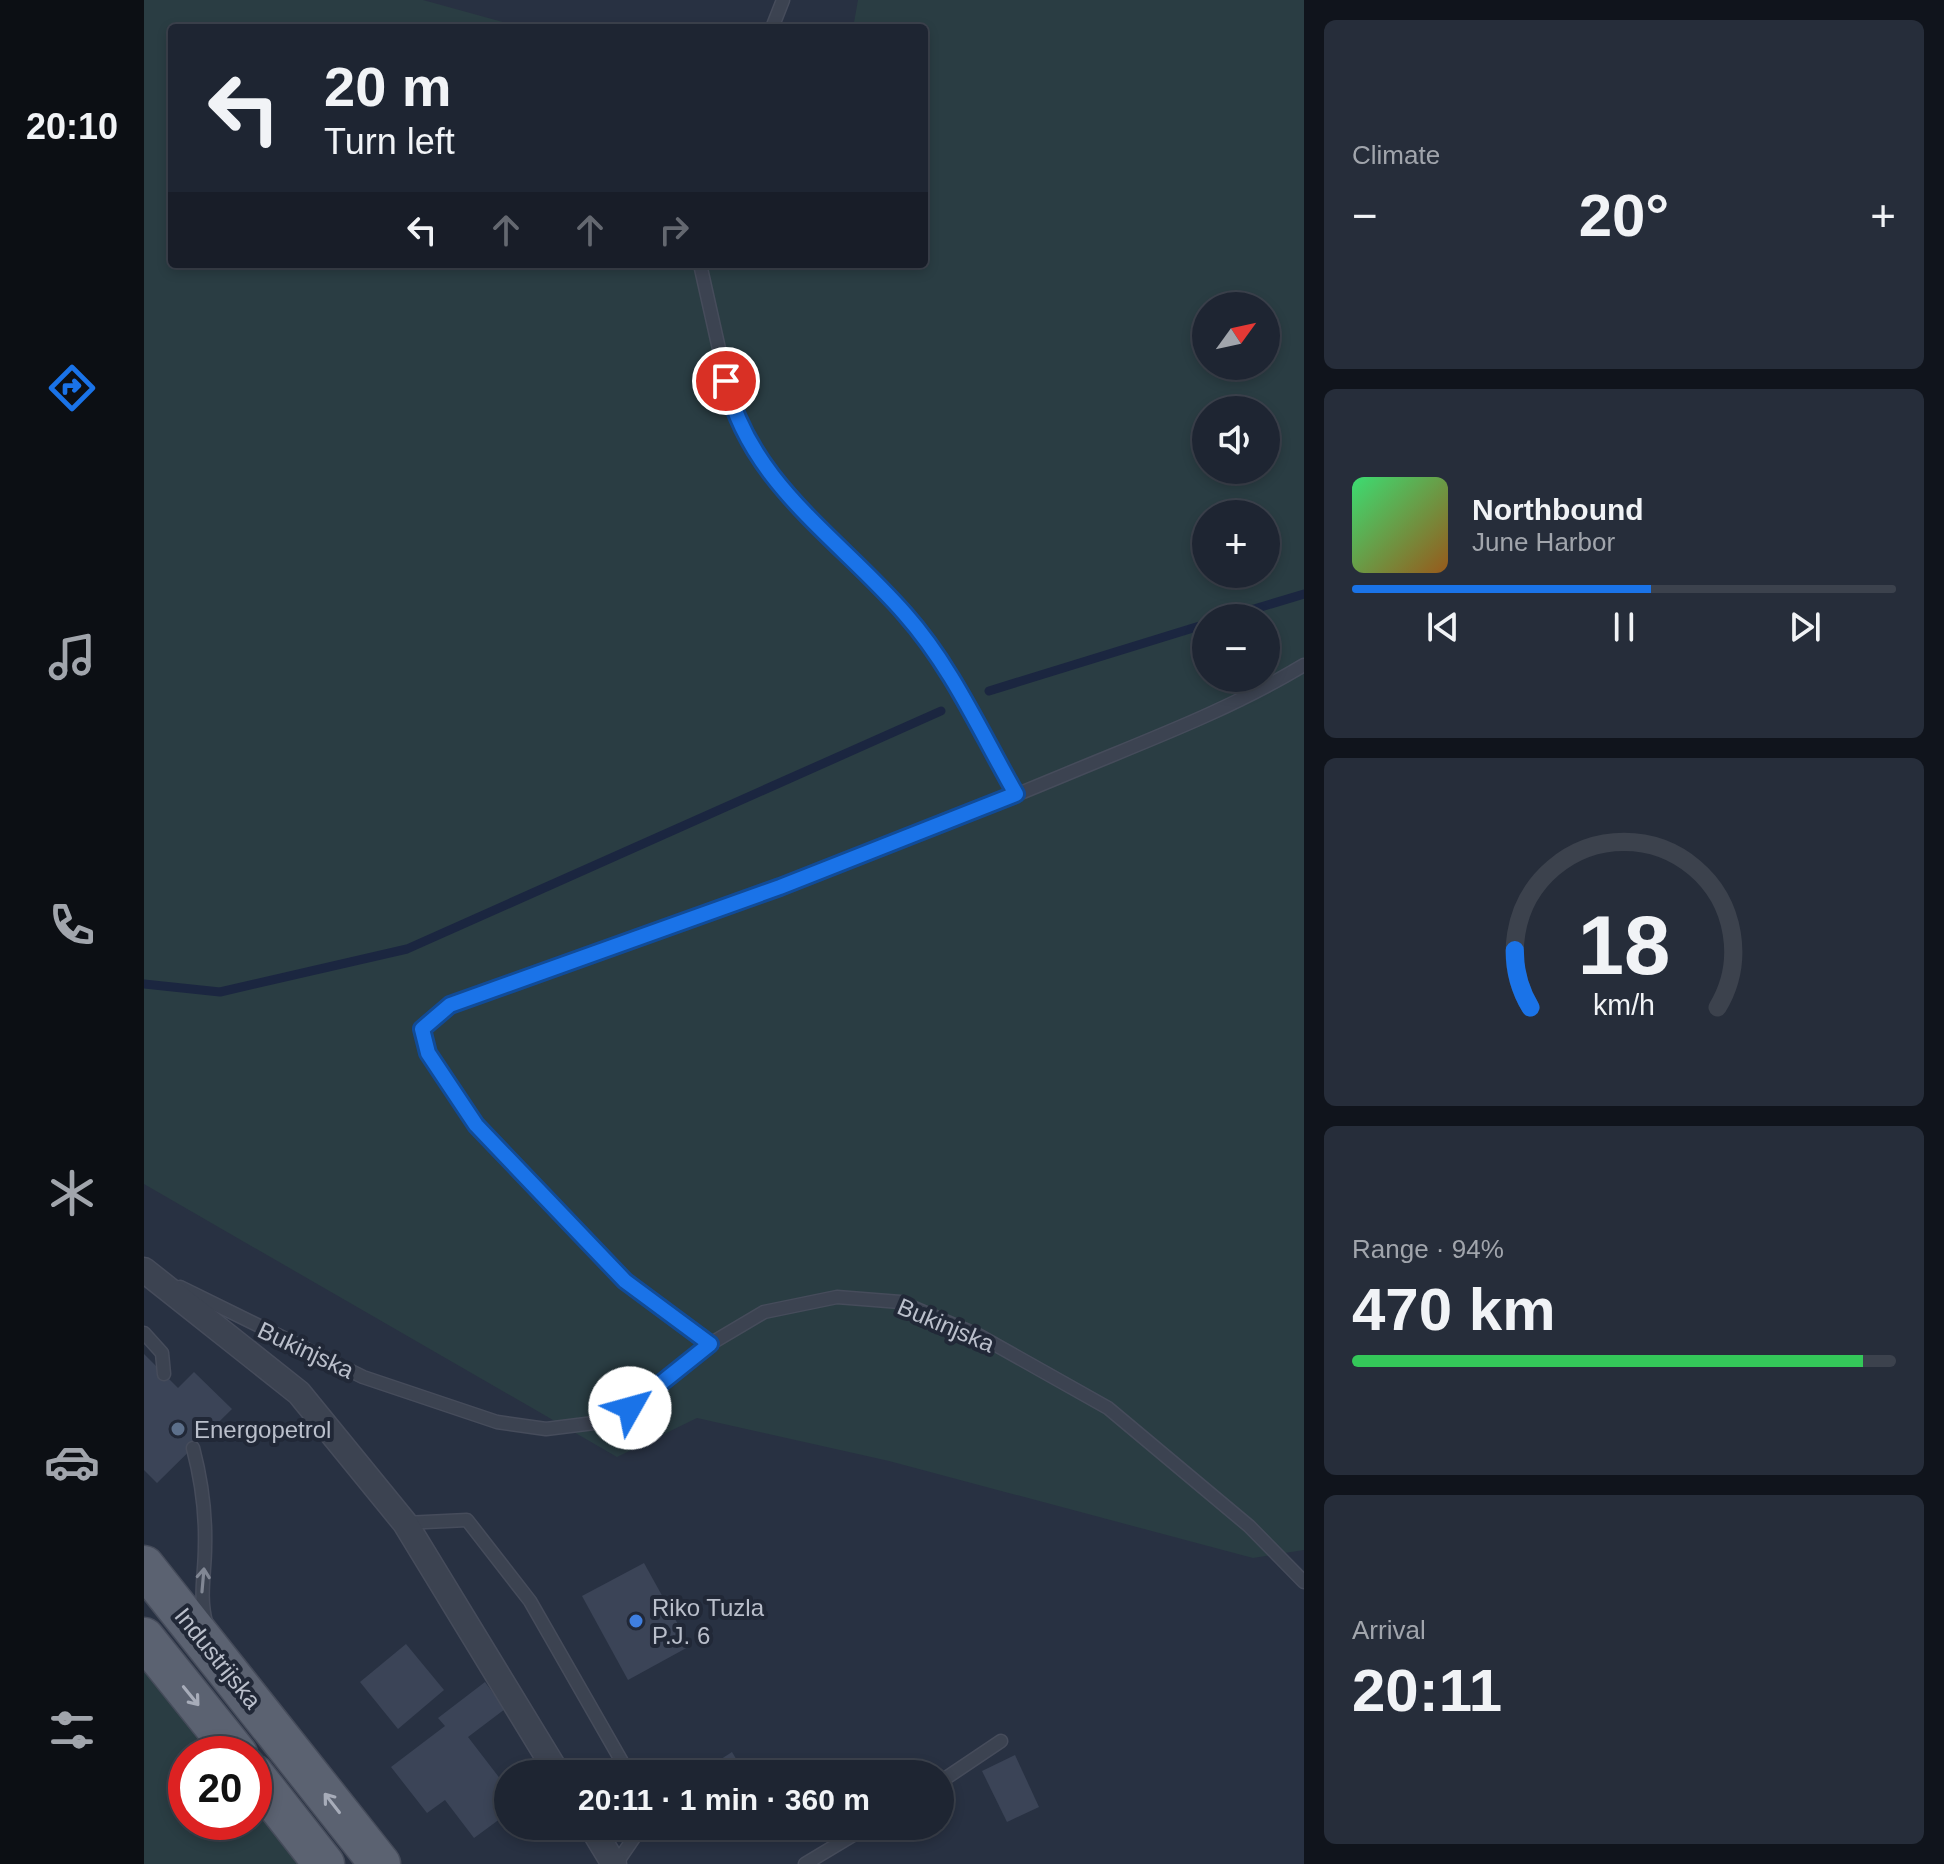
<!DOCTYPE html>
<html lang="en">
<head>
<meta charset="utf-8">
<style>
  body { margin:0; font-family:Arial,sans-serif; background:#262d3a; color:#f1f3f6; height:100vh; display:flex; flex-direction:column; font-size:30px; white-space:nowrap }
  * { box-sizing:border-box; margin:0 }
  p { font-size:26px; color:#a1a5ac }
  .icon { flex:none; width:44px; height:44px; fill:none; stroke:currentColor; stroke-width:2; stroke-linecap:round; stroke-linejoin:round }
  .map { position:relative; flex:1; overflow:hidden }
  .panel { display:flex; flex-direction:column; gap:20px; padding:20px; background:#10141c; width:640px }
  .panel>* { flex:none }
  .guide { position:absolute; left:24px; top:24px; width:760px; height:244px; border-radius:8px; box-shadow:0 4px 12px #0003,0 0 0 2px #3c424d; background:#1e2532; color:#f1f3f6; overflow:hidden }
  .needle { width:52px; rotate:57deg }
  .fabs { position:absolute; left:1048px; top:292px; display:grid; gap:16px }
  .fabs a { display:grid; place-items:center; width:88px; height:88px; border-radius:50%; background:#1e2532; box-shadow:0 4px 12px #0003,0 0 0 2px #3c424d; font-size:40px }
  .speed { position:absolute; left:24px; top:1736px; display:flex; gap:16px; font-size:40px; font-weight:700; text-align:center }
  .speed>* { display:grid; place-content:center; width:104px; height:104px; border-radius:50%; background:#1e2532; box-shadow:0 4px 12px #0003,0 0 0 2px #3c424d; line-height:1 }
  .speed .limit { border:12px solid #d22; background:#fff; color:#111 }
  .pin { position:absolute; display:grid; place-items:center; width:68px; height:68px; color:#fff; margin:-34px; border:4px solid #fff; border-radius:50%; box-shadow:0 2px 8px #0007 }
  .me { position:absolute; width:88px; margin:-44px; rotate:52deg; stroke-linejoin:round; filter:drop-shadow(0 0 6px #0008) }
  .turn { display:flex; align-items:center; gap:28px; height:168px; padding:0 24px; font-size:36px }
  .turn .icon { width:104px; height:104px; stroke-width:2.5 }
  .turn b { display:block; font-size:56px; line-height:68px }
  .lanes { display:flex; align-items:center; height:76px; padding:0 24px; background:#0003; justify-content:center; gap:40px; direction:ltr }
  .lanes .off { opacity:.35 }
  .big { font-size:60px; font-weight:700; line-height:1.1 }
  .panel .widget { flex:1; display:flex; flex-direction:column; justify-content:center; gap:12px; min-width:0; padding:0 28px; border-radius:12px; background:#262d3a }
  .panel .dial { align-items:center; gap:0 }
  .dial svg { height:208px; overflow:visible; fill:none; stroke:#3c424d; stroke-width:7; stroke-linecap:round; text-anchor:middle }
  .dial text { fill:#f1f3f6; stroke:none }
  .song { display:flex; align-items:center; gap:24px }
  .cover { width:96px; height:96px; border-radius:12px; background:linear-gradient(135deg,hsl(140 70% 55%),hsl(30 70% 35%)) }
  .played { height:8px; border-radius:4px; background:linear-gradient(90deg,#1a73e8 55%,#3c424d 55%) }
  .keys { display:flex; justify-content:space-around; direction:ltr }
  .heat { display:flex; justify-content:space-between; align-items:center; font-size:44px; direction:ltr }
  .charge { height:12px; border-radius:6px; background:linear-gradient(90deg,#34c759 94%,#3c424d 0) }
  .trip { position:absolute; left:350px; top:1760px; width:460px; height:80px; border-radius:40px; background:#1e2532; box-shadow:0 4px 12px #0003,0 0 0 2px #3c424d; font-weight:700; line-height:80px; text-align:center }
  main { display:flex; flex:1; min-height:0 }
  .tab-bar { display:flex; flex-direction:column; width:144px; justify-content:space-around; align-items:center; background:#0c0f14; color:#a1a5ac }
  .tab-bar .icon { width:56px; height:56px }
  .tab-bar .active { color:#1a73e8 }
  .tab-bar b { font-size:36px; color:#f1f3f6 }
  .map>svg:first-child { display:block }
  .green { fill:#2a3d43; fill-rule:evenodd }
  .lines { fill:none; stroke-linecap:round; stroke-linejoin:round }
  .stream { stroke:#1b2640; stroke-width:9 }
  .building { fill:#3b4457 }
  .lane-casing { stroke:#464c5b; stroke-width:15 }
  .street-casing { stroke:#464c5b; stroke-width:27 }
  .primary-casing { stroke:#464c5b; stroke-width:43 }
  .lane { stroke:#3c4351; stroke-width:12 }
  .street { stroke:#3c4351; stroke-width:24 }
  .primary { stroke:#5b6271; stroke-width:40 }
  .oneway { stroke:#818794 }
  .oneway2 { stroke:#a7acb9 }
  .route-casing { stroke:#114b97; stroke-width:20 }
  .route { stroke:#1a73e8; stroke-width:14 }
  .service-dot { fill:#5c6f8a; stroke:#212837; stroke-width:3 }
  .shop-dot { fill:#3f7fe0; stroke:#212837; stroke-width:3 }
  .labels { text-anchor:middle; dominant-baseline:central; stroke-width:8; stroke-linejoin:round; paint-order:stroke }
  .street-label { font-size:24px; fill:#babfcb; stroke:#212837 }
  .poi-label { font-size:24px; fill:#babfcb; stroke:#212837; text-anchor:start }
</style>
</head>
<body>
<main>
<nav class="tab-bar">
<b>20:10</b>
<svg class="icon active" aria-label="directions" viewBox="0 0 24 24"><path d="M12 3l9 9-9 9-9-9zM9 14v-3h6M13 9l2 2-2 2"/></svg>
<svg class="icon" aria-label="music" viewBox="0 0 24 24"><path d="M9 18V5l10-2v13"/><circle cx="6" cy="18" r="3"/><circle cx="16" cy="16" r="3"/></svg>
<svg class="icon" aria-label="phone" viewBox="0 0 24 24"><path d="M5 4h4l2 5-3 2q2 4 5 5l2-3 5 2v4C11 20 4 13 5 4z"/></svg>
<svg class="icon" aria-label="climate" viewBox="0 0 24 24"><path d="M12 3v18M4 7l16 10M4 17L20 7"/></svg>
<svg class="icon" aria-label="car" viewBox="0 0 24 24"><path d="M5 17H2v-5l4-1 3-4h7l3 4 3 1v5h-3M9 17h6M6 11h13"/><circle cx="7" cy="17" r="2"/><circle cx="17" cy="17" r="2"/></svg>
<svg class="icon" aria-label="filters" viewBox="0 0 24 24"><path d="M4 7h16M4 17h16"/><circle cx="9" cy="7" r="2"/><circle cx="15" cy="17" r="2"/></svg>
</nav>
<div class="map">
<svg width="1160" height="1864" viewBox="0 0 1160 1864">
  <rect width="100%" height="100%" fill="#283142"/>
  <g class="green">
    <path d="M0,0H279L380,28H28V264H780V28H709L714,0H1160V1550L1109,1558L745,1461L553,1418L473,1457L0,1184ZM1062,306H1122V366H1062ZM1062,410H1122V470H1062ZM1062,514H1122V574H1062ZM1062,618H1122V678H1062Z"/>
    <polygon points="0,1666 72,1754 42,1754 42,1822 110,1822 110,1799 160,1864 0,1864"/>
  </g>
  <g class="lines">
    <g class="stream">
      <polyline points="1080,618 1160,594"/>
      <polyline points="845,691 1062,624"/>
      <polyline points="0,984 76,992 263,949 797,711"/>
    </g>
  </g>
  <g class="building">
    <polygon points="0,1354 34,1388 50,1372 88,1409 13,1483 0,1470"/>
    <polygon points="500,1563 546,1646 484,1680 438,1596"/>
    <polygon points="262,1644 300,1690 254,1729 216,1682"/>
    <polygon points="341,1682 361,1709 324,1737 364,1789 364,1813 330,1838 301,1800 283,1813 247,1767 301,1726 294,1718"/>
    <polygon points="588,1752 601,1774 554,1774"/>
    <polygon points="871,1755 895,1807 863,1822 838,1771"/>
  </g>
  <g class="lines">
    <defs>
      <g id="lane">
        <polyline points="628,28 639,0"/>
        <polyline points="556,264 588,407 608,450 634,485 761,614 799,663 872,794"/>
        <polyline points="36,1287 219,1377 353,1422 402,1429 450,1423 486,1408 566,1344 620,1312 693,1297 756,1302 836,1336 964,1408 1105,1526 1160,1582"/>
        <polyline points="0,1333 18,1353 20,1374"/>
        <path d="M566,1344L481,1281L332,1125L284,1053L278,1029L306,1005C509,932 713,861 913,778C996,743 1082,712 1160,665"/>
        <path d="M49,1448C58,1482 62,1512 61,1547C61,1573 55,1596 62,1622"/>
        <polyline points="261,1523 323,1520 386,1601 485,1774"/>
        <polyline points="796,1782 857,1741"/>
        <polyline points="472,1864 498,1826"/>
        <polyline points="661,1864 724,1826"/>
      </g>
      <g id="street">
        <polyline points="0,1270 155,1393 261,1523 414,1774"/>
        <polyline points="447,1826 470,1864"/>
      </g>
      <g id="primary">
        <polyline points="0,1566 236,1864"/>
        <polyline points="0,1638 93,1754"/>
        <polyline points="110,1775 180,1864"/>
      </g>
    </defs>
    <use href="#lane" class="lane-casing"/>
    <use href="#street" class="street-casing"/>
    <use href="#primary" class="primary-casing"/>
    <use href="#lane" class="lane"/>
    <use href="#street" class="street"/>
    <use href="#primary" class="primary"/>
  </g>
  <defs><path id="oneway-shaft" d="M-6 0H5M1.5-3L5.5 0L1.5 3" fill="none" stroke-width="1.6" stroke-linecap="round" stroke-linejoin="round" transform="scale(2)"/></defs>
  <use class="oneway" href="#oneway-shaft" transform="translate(59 1580) rotate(-85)"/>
  <g class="oneway2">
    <use href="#oneway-shaft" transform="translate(47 1696) rotate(51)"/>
    <use href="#oneway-shaft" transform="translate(188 1803) rotate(-128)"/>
  </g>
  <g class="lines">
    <defs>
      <path id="route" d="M486,1408L566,1344L481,1281L332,1125L284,1053L278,1029L306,1005L636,887L872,794C837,733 808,667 761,614C696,539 605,483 582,381"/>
    </defs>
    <use href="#route" class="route-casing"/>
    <use href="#route" class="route"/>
  </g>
  <circle class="service-dot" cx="34" cy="1429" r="8"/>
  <circle class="shop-dot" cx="492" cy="1621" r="8"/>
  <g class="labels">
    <g class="street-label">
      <text transform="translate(802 1325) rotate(23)">Bukinjska</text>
      <text transform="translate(162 1350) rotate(25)">Bukinjska</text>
      <text transform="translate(74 1658) rotate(51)">Industrijska</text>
    </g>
    <g class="poi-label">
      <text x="50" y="1429">Energopetrol</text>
      <text x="508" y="1607">Riko Tuzla<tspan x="508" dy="28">P.J. 6</tspan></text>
    </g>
  </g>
</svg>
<div class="fabs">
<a><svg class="needle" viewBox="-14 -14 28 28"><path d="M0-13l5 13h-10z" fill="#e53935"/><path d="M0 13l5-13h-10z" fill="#a1a5ac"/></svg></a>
<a><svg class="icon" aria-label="sound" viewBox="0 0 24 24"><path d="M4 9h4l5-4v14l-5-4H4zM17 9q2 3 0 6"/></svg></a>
<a>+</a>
<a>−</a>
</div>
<div class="speed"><div class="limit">20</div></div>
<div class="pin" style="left:582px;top:381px;background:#d93025"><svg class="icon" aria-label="arrive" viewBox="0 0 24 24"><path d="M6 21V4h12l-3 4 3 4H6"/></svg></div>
<svg class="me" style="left:486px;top:1408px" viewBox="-20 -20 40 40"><circle r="19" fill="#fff"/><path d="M0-13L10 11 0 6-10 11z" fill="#1a73e8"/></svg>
<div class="trip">20:11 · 1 min · 360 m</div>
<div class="guide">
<div class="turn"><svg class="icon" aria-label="left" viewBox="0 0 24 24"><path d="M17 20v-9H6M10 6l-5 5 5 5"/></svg><div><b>20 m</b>Turn left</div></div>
<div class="lanes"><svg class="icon" aria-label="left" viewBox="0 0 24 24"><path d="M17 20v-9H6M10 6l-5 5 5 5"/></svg><svg class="icon off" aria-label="ahead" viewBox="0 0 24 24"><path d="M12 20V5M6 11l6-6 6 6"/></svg><svg class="icon off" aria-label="ahead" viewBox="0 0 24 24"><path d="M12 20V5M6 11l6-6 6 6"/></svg><svg class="icon off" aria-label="right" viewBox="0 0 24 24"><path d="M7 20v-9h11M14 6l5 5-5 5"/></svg></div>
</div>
</div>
<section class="panel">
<div class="widget"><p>Climate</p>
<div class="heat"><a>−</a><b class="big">20°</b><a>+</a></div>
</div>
<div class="widget">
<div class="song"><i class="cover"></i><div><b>Northbound</b><p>June Harbor</p></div></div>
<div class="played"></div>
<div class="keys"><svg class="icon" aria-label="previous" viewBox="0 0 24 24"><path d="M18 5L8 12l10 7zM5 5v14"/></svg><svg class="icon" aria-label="pause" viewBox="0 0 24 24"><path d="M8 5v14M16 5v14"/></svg><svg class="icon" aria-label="next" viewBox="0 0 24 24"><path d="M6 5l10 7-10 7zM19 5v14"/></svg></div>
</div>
<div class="widget dial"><svg viewBox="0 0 100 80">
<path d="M14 69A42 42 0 1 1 86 69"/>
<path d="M14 69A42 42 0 0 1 8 47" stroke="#1a73e8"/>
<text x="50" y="56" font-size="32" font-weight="700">18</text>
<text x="50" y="72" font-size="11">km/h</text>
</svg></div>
<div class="widget"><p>Range · 94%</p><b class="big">470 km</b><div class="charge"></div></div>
<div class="widget"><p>Arrival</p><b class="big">20:11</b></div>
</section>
</main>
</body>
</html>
